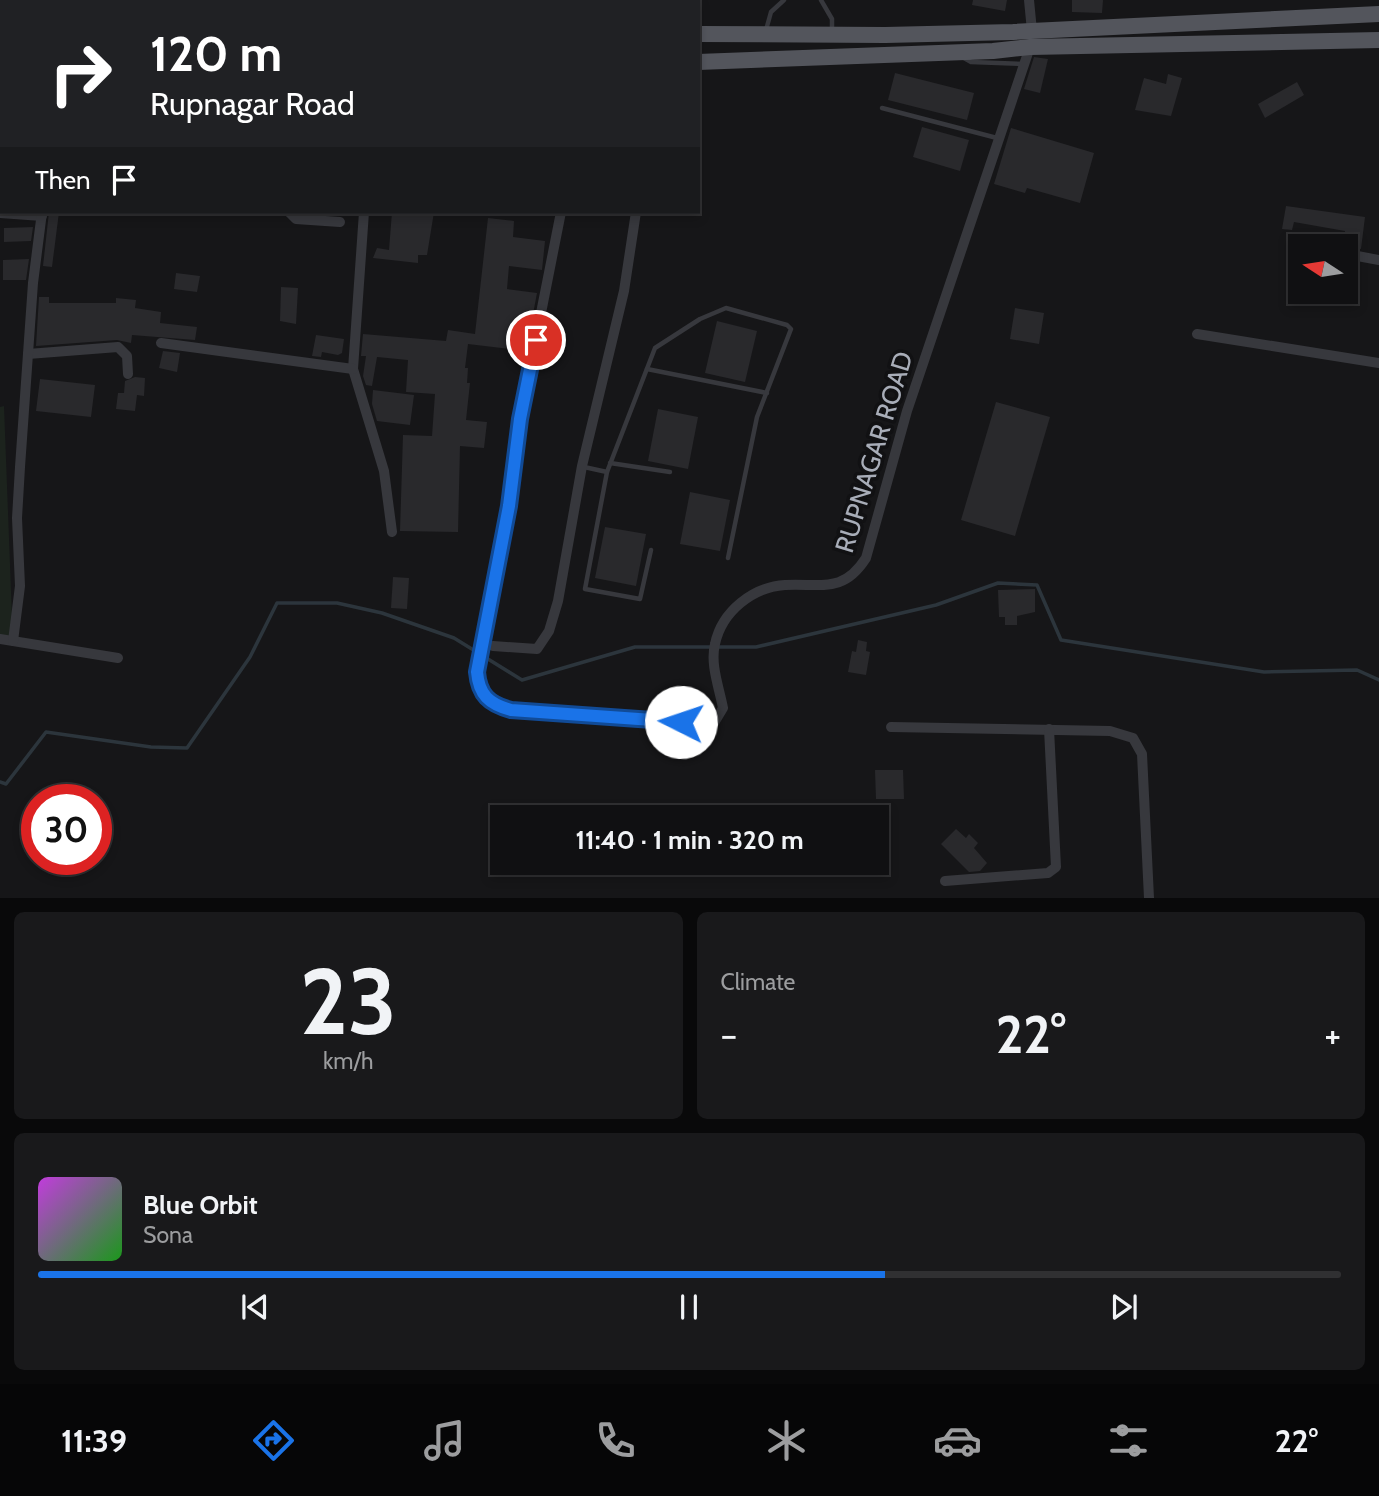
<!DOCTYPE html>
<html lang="en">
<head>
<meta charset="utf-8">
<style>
  body { margin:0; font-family:Cabin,sans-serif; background:#19191b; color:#f1f3f6; height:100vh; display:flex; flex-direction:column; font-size:26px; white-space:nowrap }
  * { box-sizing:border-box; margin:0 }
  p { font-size:23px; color:#9c9d9f }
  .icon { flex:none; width:38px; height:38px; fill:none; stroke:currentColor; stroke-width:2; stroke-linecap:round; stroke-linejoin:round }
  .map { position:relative; height:898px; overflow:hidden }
  .panel { display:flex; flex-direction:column; gap:14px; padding:14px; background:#09090a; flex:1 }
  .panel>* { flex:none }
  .hud { position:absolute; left:0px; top:0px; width:700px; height:214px; box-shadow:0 4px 10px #0003,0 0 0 2px #303032; background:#202124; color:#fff; overflow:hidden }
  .needle { width:46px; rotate:282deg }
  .fabs { position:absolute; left:1288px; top:234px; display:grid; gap:14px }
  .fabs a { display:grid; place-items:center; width:70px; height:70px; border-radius:0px; background:#101012; box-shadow:0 4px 10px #0003,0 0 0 2px #303032; font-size:35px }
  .speed { position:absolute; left:21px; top:784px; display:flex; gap:14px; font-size:35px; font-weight:700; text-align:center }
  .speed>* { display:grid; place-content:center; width:91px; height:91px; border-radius:50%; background:#101012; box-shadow:0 4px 10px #0003,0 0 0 2px #303032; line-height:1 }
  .speed .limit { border:10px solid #d22; background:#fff; color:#111 }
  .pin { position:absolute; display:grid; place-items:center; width:60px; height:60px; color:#fff; margin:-30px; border:4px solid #fff; border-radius:50%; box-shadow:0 2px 7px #0007 }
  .me { position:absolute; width:77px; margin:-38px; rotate:274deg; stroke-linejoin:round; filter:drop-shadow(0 0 5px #0008) }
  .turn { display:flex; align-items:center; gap:24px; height:147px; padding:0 35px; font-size:32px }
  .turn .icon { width:91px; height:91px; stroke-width:2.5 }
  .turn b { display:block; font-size:49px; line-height:60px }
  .then { display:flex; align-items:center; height:66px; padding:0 35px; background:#0003; gap:14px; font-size:26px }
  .big { font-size:52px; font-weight:800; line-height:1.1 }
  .panel .widget { flex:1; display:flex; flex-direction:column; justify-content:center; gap:10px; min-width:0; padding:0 24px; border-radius:10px; background:#19191b }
  .panel .dial { align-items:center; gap:0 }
  .dial b { font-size:91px; line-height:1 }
  .song { display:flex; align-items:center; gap:21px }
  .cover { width:84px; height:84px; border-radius:10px; background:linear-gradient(135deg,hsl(290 70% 55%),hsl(120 70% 35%)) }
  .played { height:7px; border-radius:4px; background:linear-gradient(90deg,#1a73e8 65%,#303032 65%) }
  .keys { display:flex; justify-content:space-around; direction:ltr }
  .heat { display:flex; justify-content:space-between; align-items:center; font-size:38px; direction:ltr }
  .panel .tiles { flex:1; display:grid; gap:14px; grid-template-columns:1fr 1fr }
  .widget:last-child { grid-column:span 2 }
  .trip { position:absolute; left:490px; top:805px; width:399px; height:70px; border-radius:0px; background:#101012; box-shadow:0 4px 10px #0003,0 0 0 2px #303032; font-weight:800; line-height:70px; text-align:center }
  .dock { display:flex; height:112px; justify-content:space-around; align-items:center; background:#060607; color:#9c9d9f }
  .dock .icon { width:49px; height:49px }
  .dock .on { color:#1a73e8 }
  .dock b { font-size:32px; color:#f1f3f6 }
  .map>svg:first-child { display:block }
  .green { fill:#1c231d }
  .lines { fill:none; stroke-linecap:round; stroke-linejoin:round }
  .stream { stroke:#2c353c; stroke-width:3.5 }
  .building { fill:#29292c }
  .service { stroke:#37383d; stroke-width:4.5 }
  .minor { stroke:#37383d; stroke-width:10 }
  .primary { stroke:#53555c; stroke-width:16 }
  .route-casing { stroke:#114b97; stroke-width:18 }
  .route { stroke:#1a73e8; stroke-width:12 }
  .labels { text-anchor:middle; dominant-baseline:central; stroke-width:7; stroke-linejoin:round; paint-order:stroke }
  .street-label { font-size:26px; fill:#a8adb8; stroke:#111113 }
</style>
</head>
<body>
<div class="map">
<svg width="1379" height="898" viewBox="0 0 1379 898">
  <rect width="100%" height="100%" fill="#161618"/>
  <polygon class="green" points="4,406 13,644 0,643 0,407"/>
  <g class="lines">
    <polyline class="stream" points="0,782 6,784 46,732 151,747 187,748 250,657 277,603 337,603 382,613 454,638 522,680 635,647 756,647 936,605 998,583 1037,585 1061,640 1264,672 1357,670 1379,680"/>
  </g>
  <g class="building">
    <polygon points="973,0 1007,0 1005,11 972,5"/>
    <polygon points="1072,0 1103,0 1102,13 1072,12"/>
    <polygon points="1034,57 1048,59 1040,93 1024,89"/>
    <polygon points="895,73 974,93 967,120 888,100"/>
    <polygon points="1168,74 1182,78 1171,116 1135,110 1144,78 1166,84"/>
    <polygon points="1297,82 1304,95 1265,118 1258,104"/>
    <polygon points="922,127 969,140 960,171 913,157"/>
    <polygon points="1011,128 1094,153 1080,203 1027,188 1025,193 994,184"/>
    <polygon points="1286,206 1365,217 1361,249 1343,247 1345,231 1294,222 1292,230 1282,229"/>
    <polygon points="49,212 59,212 52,267 43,266"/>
    <polygon points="392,212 434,212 427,255 418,255 418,263 373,258 377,248 389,250"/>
    <polygon points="488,218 514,221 513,237 545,241 542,270 509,266 507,289 537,293 526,351 468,344 465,368 468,368 467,383 470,383 466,420 487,422 484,448 460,446 458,532 400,531 403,435 432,436 435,394 406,392 408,360 377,357 372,386 366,385 363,376 366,356 361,356 363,334 446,341 448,330 475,334"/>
    <polygon points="33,227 31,241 4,242 4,228"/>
    <polygon points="29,259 26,280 3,280 3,260"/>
    <polygon points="176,273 200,276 197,292 174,289"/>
    <polygon points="281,287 298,288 296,324 280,321"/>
    <polygon points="39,297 49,297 49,303 116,303 116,298 136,300 135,308 161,312 160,323 197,327 195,340 132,335 131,343 117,340 36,346"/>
    <polygon points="1015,308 1044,313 1039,344 1010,339"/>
    <polygon points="717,321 757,331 745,382 705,373"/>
    <polygon points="316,335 344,339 342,353 338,355 322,352 321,357 312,356"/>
    <polygon points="163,351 180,353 177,372 159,368"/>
    <polygon points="135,377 145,378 144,396 137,395 135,411 116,409 118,393 124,393 125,381"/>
    <polygon points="40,379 95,385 91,417 36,411"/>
    <polygon points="373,390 414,395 410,425 377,421 372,404"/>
    <polygon points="996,402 1050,417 1015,536 961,520"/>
    <polygon points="658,409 698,417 688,469 648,461"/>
    <polygon points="690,492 730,500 720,551 680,544"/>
    <polygon points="605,527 646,534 636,586 595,578"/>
    <polygon points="393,577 409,578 407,609 391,608"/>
    <polygon points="1035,589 1035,612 1017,616 1017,625 1005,625 1005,617 999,617 998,590"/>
    <polygon points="858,640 867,642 866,651 870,652 866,675 848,672 852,651 856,652"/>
    <polygon points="875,770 903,770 904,799 876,799"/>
    <polygon points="956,829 966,838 969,834 978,843 974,848 987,863 980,871 969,872 941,844"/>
  </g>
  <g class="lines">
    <g class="service">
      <polyline points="821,0 832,19 832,27"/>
      <polyline points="12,2 13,0"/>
      <polyline points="79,2 80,0"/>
      <polyline points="0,11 2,11"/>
      <polyline points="766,30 771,12 784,0"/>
      <polyline points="964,58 971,62 1024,64"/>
      <polyline points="0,88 2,88"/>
      <polyline points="882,108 997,138"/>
      <polyline points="647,369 767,393"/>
      <polyline points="610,463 670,472"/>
      <polyline points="584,467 607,472"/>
      <polyline points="651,550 640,599 585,589 607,472 655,348 700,319 726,308 787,325 791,329 757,417 728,558"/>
    </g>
    <g class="minor">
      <polyline points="1029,0 1032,31"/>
      <polyline points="635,2 635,0"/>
      <polyline points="289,212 296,219 340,222"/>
      <polyline points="364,212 353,369 384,471 392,532"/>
      <path d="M561,212L520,419L509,506L477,672C479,695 489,704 511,710L714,723L723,708C719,687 710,664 715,644C722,611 753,587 785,585C821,583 843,594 866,558L907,411L1030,47"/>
      <polyline points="0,213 42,216"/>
      <polyline points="1347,254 1379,260"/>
      <polyline points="1197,334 1379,363"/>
      <polyline points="161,343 353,369"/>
      <polyline points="28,354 118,347 127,356 128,374"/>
      <polyline points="0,639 118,658"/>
      <polyline points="13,641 20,586 17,518 20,467 33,283 42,212"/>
      <polyline points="493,646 537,649 549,631 558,601 582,466 624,291 636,212"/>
      <polyline points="891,727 1110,731 1133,738 1142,754 1149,898"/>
      <polyline points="945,881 1048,873 1056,867 1049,729"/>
    </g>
    <g class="primary">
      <polyline points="698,34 885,35 1013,32 1379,14"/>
      <polyline points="698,62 993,51 1030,47 1379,40"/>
      <polyline points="0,101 2,101"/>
      <polyline points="0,123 2,123"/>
    </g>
  </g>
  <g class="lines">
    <defs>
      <path id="route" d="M536,340L520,419L509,506L477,672C479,695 489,704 511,710L681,722"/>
    </defs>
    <use href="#route" class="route-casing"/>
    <use href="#route" class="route"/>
  </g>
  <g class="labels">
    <g class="street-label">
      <text transform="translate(874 452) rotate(-73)">RUPNAGAR ROAD</text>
    </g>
  </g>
</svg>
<div class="fabs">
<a><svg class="needle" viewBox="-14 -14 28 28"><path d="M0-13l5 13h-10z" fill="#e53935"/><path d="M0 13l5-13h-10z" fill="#9c9d9f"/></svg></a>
</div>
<div class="speed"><div class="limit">30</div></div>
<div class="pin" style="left:536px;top:340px;background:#d93025"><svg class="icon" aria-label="arrive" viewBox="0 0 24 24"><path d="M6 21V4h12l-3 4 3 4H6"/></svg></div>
<svg class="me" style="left:681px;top:722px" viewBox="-20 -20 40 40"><circle r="19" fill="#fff"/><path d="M0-13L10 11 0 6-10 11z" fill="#1a73e8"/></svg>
<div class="trip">11:40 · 1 min · 320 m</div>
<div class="hud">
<div class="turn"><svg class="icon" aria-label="right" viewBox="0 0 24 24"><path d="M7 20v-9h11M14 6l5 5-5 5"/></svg><div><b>120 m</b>Rupnagar Road</div></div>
<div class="then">Then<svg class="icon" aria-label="arrive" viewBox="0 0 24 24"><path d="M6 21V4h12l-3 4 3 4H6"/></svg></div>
</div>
</div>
<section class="panel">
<div class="tiles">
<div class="widget dial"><b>23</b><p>km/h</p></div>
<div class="widget"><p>Climate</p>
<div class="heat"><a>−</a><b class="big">22°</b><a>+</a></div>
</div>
<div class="widget">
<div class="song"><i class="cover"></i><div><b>Blue Orbit</b><p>Sona</p></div></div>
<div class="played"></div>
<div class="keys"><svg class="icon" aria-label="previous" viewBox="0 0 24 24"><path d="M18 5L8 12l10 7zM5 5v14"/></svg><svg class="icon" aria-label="pause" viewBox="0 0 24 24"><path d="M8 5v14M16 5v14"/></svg><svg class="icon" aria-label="next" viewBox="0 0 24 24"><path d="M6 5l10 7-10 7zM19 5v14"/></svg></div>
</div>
</div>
</section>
<nav class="dock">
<b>11:39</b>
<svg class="icon on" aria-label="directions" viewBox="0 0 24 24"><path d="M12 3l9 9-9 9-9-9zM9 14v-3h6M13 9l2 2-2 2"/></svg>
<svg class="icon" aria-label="music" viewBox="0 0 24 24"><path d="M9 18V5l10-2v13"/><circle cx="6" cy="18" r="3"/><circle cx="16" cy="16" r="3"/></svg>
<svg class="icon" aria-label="phone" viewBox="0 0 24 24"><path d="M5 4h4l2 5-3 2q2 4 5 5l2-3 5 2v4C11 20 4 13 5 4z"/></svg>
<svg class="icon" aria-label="climate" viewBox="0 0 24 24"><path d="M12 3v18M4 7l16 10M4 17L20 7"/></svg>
<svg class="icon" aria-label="car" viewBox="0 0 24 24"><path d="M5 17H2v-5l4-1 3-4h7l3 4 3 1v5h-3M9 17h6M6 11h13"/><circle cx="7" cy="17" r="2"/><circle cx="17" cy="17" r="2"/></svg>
<svg class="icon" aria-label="filters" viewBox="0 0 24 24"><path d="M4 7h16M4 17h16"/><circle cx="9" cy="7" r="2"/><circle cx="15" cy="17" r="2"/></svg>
<b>22°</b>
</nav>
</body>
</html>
